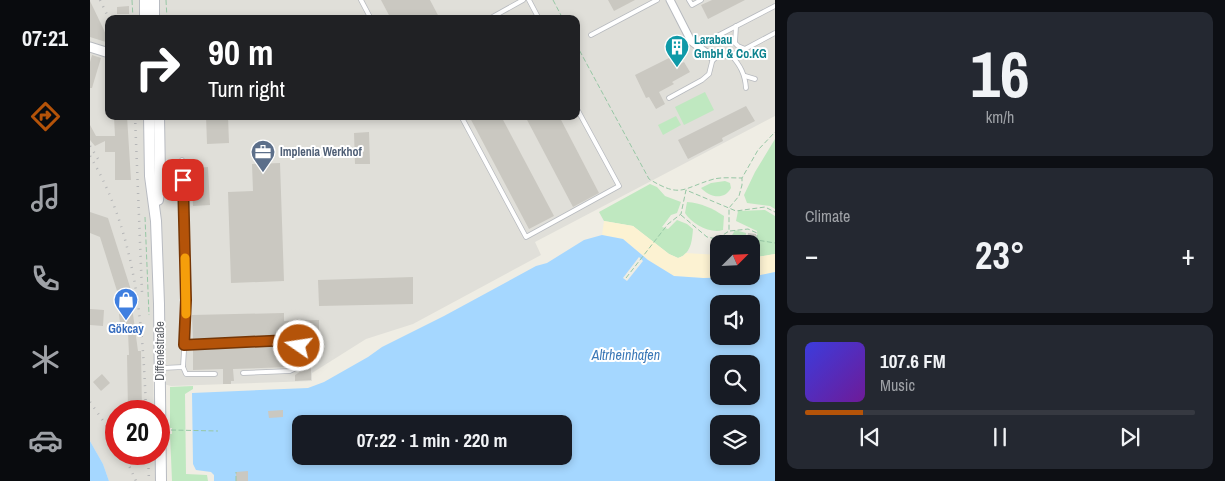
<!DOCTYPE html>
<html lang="en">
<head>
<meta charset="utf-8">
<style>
  body { margin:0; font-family:"Archivo Narrow",sans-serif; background:#242831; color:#f1f3f6; height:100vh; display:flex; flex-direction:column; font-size:19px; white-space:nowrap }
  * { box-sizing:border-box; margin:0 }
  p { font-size:16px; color:#9ea1a6 }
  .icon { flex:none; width:28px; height:28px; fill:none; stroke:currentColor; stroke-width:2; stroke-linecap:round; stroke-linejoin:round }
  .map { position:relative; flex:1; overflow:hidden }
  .details { display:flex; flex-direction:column; gap:12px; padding:12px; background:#0d0f14; width:450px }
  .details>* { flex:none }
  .top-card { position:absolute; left:15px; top:15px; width:475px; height:105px; border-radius:10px; box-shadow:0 2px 8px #0003; background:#202124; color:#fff; overflow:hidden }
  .needle { width:32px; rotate:66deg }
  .tools { position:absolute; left:620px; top:235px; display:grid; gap:10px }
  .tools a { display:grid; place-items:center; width:50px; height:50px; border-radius:10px; background:#171b24; box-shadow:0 2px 8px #0003; font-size:25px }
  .speed { position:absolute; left:15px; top:400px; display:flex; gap:10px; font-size:25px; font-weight:700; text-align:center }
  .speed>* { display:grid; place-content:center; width:65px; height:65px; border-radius:50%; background:#171b24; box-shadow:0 2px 8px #0003; line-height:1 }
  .speed .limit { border:8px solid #d22; background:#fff; color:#111 }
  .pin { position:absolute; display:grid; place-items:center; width:42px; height:42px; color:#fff; margin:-21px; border-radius:10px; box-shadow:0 2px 8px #0006 }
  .me { position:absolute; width:55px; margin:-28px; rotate:283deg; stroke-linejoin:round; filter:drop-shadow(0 0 4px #0008) }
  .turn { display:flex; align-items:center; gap:18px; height:105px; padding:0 20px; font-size:22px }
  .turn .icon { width:65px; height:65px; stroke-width:2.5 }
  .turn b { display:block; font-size:35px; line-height:42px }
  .big { font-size:38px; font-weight:700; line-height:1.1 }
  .details .widget { flex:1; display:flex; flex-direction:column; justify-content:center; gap:8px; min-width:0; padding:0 18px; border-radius:10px; background:#242831 }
  .details .dial { align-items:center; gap:0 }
  .dial b { font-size:65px; line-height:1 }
  .song { display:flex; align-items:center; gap:15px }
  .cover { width:60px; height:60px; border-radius:8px; background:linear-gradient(135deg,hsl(240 70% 55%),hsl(280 70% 35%)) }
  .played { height:5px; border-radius:2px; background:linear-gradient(90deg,#b45309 15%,#363941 15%) }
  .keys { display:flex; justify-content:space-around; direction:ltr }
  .heat { display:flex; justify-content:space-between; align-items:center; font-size:28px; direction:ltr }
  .trip { position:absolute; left:202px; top:415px; width:280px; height:50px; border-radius:10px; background:#171b24; box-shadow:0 2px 8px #0003; font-weight:700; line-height:50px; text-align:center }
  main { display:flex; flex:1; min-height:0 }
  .tabs { display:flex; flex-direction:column; width:90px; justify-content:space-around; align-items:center; background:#090b0e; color:#9ea1a6 }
  .tabs .icon { width:35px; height:35px }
  .tabs .selected { color:#b45309 }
  .tabs b { font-size:22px; color:#f1f3f6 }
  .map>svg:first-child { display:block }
  .industrial { fill:#e0dfd9; fill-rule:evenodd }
  .green { fill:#bfe8c0 }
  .sand { fill:#fcf2d2 }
  .water { fill:#a5d7ff; fill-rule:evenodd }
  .pier { fill:#efede4 }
  .building { fill:#cac8c1 }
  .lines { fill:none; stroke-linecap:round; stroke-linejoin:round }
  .service-casing { stroke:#b7babf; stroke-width:5.5 }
  .minor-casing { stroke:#b7babf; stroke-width:9 }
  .tertiary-casing { stroke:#b7babf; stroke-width:11 }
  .secondary-casing { stroke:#b8bbc1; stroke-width:12 }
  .path { stroke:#97c7a5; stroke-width:1; stroke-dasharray:5 2.5; stroke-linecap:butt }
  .service { stroke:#fff; stroke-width:4 }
  .minor { stroke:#fff; stroke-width:7 }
  .tertiary { stroke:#fff; stroke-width:9 }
  .secondary { stroke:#fff; stroke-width:10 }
  .rail { stroke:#b5b6b7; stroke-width:2.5; stroke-dasharray:1 6; stroke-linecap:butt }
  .route-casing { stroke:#753606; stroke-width:12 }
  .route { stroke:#b45309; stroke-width:9 }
  .slow { stroke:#f59e0b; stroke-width:9 }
  .labels { text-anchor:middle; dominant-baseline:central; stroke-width:4; stroke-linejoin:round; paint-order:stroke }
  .culture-label { font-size:12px; font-weight:bold; fill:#0d838f; stroke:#fff; text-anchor:start }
  .service-label { font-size:12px; font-weight:bold; fill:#4e5e75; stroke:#fff; text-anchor:start }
  .shop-label { font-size:12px; font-weight:bold; fill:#366cbe; stroke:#fff }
  .street-label { font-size:12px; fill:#5c6066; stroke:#fff }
  .water-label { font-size:14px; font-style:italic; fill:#3b78b7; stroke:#fff }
</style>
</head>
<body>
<main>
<nav class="tabs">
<b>07:21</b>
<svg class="icon selected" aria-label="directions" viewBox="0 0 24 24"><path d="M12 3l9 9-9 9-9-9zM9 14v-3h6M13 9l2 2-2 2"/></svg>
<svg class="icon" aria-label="music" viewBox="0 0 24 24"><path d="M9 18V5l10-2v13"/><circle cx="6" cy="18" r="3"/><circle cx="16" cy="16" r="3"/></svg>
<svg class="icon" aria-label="phone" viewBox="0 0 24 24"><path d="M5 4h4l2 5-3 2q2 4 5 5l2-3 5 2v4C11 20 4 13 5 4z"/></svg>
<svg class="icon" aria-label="climate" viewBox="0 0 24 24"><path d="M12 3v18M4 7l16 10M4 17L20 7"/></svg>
<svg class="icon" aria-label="car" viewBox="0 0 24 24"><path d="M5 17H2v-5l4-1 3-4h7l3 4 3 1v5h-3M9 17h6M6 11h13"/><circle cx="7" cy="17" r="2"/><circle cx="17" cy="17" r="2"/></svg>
</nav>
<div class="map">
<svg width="685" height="481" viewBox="0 0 685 481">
  <rect width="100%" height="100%" fill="#efede4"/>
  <path class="industrial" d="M0,0H685V116L445,242L451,255L323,324L276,339L222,373V381L81,386L63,381L64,411H26V454H65L66,481H19L13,464L0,441ZM19,19H486V116H19Z"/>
  <g class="green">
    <polygon points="615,92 624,110 594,125 585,107"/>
    <polygon points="586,116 591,125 573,135 568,125"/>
    <polygon points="685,139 685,209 680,206 657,203 654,195 665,172"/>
    <path d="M635,181L640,183L641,188C634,201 619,197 611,188L621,183Z"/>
    <path d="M560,184L567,187L575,196L591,202L587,213L581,215L572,227L578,229L587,220L597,224L603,229C602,241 601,254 588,258L579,254L543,226L514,221L509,212Z"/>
    <path d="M597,202C611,203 622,208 634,216L633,230C620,234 602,224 595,213Z"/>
    <polygon points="675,210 685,216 685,254 661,258 661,251 664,251 665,242 668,243 667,231 646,221 648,211"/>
    <polygon points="645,230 656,233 655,244 637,244"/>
    <polygon points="103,386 103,389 95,394 96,474 117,475 118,481 82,481 80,434 82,434 82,428 80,428 80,387"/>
  </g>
  <polygon class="sand" points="514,221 543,226 579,254 588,258 593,256 596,253 628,255 629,276 661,276 661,258 685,254 685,272 661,277 613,278 584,276 558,260 533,239 512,235"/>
  <g class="water">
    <path d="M512,235L533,239L558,260L584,276L613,278L661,277L685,272V481H124V475L121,472L106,470L103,464L102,393L218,388L234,382L278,357L292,347L354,316L446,266L457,263L494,240ZM629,304H661V336H629ZM629,364H661V396H629ZM211,424H474V456H211ZM629,424H661V456H629Z"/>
    <polygon points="0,441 13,464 19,481 0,481"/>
  </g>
  <polygon class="pier" points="549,257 553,261 537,281 533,278"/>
  <g class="building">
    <polygon points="291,0 340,0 350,19 301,19"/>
    <polygon points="518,0 545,0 524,11"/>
    <polygon points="622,0 655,0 618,19 611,5"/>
    <polygon points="0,1 14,30 19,43 0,37"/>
    <polygon points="39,6 39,14 27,14 27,7"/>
    <polygon points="2,55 11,58 2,88 0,88 0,62"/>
    <polygon points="585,55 590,64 594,62 600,72 582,82 584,84 569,92 575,104 566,109 559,97 556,98 545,75"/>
    <polygon points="656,106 665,121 632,138 633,141 598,159 588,140"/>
    <polygon points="26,116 37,116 41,180 25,180 25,152 15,152 15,141 5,146 0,140 0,125 6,136 25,136 24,117"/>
    <polygon points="116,116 138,116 139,143 117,144"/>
    <polygon points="379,116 411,116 464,216 439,229"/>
    <polygon points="435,116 469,116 509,193 483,207"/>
    <polygon points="279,132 280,164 265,164 264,133"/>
    <polygon points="190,163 194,281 141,283 138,192 163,191 162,164"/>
    <polygon points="118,167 120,205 103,206 101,168"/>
    <polygon points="0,212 18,218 41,290 45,306 42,307 48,351 51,351 52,411 38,411 37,355 39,355 38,332 31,333 29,314 32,314 28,294 10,237 0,233"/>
    <polygon points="658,233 666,234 666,242 657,241"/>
    <polygon points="323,277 323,304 229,306 228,280"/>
    <polygon points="0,309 14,310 13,326 0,325"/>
    <polygon points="194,313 194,321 229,320 229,334 103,341 102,315"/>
    <polygon points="233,339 234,349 227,350 227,340"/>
    <polygon points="198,344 199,367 143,369 144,381 141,381 141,384 133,384 133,369 103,370 103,348"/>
    <polygon points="221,365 221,380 205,381 205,375"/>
    <polygon points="12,374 20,383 11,391 3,382"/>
    <polygon points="193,410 193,417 179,418 178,411"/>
    <polygon points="158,471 158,481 146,481 146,472"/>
  </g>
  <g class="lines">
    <defs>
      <g id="service">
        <polyline points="271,0 281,19"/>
        <polyline points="439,0 449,19"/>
        <polyline points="599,0 602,5 611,0"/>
        <polyline points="399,19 433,0"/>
        <polyline points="646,26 645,43 648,46 655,49 685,33"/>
        <polyline points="501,35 567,0"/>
        <polyline points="608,46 685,6"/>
        <path d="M641,55C650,65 655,74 656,88"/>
        <polyline points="655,76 665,79"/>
        <polyline points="579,98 612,80 619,74 623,58 641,55 655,49"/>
        <polyline points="371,116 436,237 529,186 486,107"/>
        <polyline points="92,160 97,300 93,367"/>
        <path d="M94,345L200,340L209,346C210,358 212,366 200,371L153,373"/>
        <polyline points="72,368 93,367 96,374 125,374"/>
      </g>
      <polyline id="minor" points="580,0 601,41 623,58"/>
      <polyline id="tertiary" points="0,47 19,53"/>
      <g id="secondary">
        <polyline points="55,0 55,19"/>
        <polyline points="64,0 64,19"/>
        <polyline points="59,116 60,176 66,221 69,304 71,481"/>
        <polyline points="68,200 70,178 69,116"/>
      </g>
    </defs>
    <use href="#service" class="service-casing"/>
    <use href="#minor" class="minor-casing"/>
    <use href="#tertiary" class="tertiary-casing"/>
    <use href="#secondary" class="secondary-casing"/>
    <g class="path">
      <polyline points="42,0 43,19"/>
      <polyline points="76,0 77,19"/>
      <polyline points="463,0 473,19"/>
      <path d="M486,44L559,179C592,199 592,188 624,179C632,177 643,178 652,178L668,150L685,132"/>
      <polyline points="591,215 617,237 627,239 639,231 639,208 649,196 652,185 652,178"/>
      <polyline points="55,217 59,315"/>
      <polyline points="640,231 658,229 667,233 667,240 685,243"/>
      <polyline points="536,278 578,224 591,214 596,190 646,211 675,207 685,212"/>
      <polyline points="81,430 128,431"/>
      <polyline points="146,481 146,472"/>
    </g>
    <use href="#service" class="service"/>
    <use href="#minor" class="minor"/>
    <use href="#tertiary" class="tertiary"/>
    <use href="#secondary" class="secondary"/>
    <g class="rail">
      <polyline points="10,0 19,19"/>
      <polyline points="45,116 52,292"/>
      <polyline points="0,146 10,162"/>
      <path d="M0,156C46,233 53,324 56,411"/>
      <polyline points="0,402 26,439"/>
      <polyline points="34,454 46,481"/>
      <polyline points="58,454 59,481"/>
    </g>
  </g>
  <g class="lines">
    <defs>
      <polyline id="route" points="93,180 96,300 94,345 200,340 209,346"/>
    </defs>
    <use href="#route" class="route-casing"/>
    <use href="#route" class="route"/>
    <polyline class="slow" points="95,258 96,314"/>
  </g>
  <defs>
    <symbol id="building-pin" viewBox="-11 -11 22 30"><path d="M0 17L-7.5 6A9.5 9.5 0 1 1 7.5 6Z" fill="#0f9aa8" stroke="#fff"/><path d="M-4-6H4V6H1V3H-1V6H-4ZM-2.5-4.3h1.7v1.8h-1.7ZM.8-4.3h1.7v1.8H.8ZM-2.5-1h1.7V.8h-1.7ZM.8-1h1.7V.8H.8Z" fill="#fff"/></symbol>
    <symbol id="office-pin" viewBox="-11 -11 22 30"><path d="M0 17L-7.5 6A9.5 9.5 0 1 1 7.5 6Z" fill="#5c6f8a" stroke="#fff"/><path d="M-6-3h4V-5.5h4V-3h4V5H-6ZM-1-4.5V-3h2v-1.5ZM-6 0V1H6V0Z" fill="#fff"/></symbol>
    <symbol id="shop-pin" viewBox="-11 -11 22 30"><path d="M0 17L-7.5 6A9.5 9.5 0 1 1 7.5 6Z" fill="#3f7fe0" stroke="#fff"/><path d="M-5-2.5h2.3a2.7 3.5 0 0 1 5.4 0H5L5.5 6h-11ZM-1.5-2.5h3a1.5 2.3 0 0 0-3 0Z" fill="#fff"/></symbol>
  </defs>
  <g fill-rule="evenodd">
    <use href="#building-pin" x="573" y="33" width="28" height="38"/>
    <use href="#office-pin" x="159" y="138" width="28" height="38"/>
    <use href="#shop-pin" x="22" y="286" width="28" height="38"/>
  </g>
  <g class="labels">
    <g class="culture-label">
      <text x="604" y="40">Larabau<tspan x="604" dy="14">GmbH &amp; Co.KG</tspan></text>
    </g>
    <g class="service-label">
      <text x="190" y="152">Implenia Werkhof</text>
    </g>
    <g class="shop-label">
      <text x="36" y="329">Gökcay</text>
    </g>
    <g class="street-label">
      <text transform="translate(70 351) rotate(-90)">Diffenéstraße</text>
    </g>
    <g class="water-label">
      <text x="536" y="355">Altrheinhafen</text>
    </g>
  </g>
</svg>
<div class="tools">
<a><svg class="needle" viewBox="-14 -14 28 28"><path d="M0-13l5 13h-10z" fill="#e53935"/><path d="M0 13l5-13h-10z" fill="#9ea1a6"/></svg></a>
<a><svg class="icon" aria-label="sound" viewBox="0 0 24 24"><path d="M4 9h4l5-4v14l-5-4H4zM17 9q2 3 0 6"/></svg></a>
<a><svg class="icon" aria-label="search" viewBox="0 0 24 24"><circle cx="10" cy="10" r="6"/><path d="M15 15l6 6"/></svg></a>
<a><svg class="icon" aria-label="layers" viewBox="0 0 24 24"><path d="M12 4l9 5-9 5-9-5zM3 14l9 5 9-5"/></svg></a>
</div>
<div class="speed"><div class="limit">20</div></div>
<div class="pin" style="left:93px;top:180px;background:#d93025"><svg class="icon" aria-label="arrive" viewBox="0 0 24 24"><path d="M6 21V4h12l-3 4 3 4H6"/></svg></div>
<svg class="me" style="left:209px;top:346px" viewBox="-20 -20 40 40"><circle r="17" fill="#b45309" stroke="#fff" stroke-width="3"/><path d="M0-11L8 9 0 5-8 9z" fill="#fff"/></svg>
<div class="trip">07:22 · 1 min · 220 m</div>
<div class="top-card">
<div class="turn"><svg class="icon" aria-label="right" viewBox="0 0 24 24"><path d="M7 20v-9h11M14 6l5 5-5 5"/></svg><div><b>90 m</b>Turn right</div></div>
</div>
</div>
<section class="details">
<div class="widget dial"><b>16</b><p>km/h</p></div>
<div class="widget"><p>Climate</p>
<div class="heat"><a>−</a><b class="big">23°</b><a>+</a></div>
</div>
<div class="widget">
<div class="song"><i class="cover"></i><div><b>107.6 FM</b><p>Music</p></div></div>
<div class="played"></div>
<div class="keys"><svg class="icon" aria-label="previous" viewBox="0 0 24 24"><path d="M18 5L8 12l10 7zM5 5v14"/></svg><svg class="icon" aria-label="pause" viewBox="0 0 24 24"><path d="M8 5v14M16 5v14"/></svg><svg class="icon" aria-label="next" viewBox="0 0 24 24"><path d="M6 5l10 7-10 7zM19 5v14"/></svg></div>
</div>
</section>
</main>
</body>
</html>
